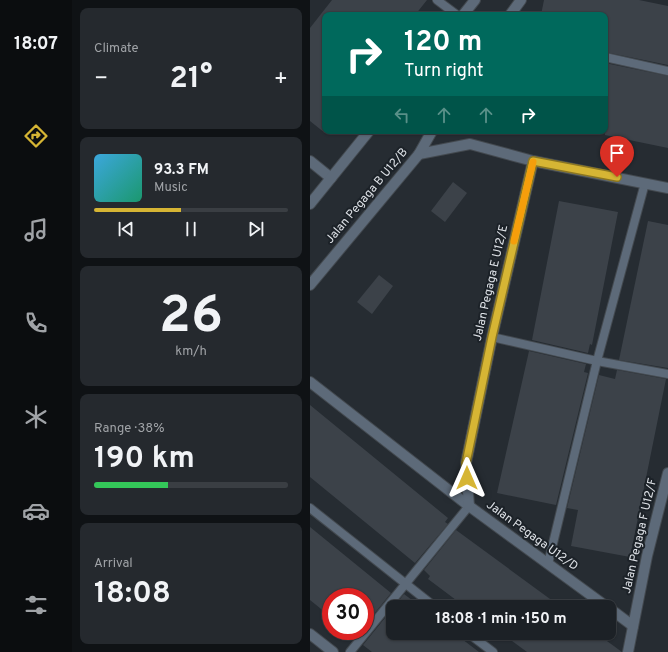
<!DOCTYPE html>
<html lang="en">
<head>
<meta charset="utf-8">
<style>
  body { margin:0; font-family:Overpass,sans-serif; background:#25292e; color:#f1f3f6; height:100vh; display:flex; flex-direction:column; font-size:15px; white-space:nowrap }
  * { box-sizing:border-box; margin:0 }
  p { font-size:13px; color:#a0a3a7 }
  .icon { flex:none; width:22px; height:22px; fill:none; stroke:currentColor; stroke-width:2; stroke-linecap:round; stroke-linejoin:round }
  .map { position:relative; flex:1; overflow:hidden }
  .drawer { display:flex; flex-direction:column; gap:8px; padding:8px; background:#0f1215; width:238px }
  .drawer>* { flex:none }
  .guide { position:absolute; left:12px; top:12px; width:286px; height:122px; border-radius:8px; box-shadow:0 1px 3px #0004,0 0 0 1px #3a3e43; background:#00695c; color:#fff; overflow:hidden }
  .speed { position:absolute; left:12px; top:588px; display:flex; gap:8px; font-size:20px; font-weight:700; text-align:center }
  .speed>* { display:grid; place-content:center; width:52px; height:52px; border-radius:50%; background:#1c2126; box-shadow:0 1px 3px #0004,0 0 0 1px #3a3e43; line-height:1 }
  .speed .limit { border:6px solid #d22; background:#fff; color:#111 }
  .pin { position:absolute; display:grid; place-items:center; width:34px; height:34px; color:#fff; margin:-41px -17px; border-radius:50% 50% 50% 0; rotate:-45deg; box-shadow:0 0 4px #0007 }
  .pin .icon { rotate:45deg }
  .me { position:absolute; width:44px; margin:-22px; rotate:0deg; stroke-linejoin:round; filter:drop-shadow(0 0 3px #0008) }
  .turn { display:flex; align-items:center; gap:14px; height:84px; padding:0 16px; font-size:18px }
  .turn .icon { width:52px; height:52px; stroke-width:2.5 }
  .turn b { display:block; font-size:28px; line-height:34px }
  .lanes { display:flex; align-items:center; height:38px; padding:0 16px; background:#0003; justify-content:center; gap:20px; direction:ltr }
  .lanes .off { opacity:.35 }
  .big { font-size:30px; font-weight:700; line-height:1.1 }
  .drawer .widget { flex:1; display:flex; flex-direction:column; justify-content:center; gap:6px; min-width:0; padding:0 14px; border-radius:8px; background:#25292e }
  .drawer .dial { align-items:center; gap:0 }
  .dial b { font-size:52px; line-height:1 }
  .song { display:flex; align-items:center; gap:12px }
  .cover { width:48px; height:48px; border-radius:6px; background:linear-gradient(135deg,hsl(200 70% 55%),hsl(160 70% 35%)) }
  .played { height:4px; border-radius:2px; background:linear-gradient(90deg,#d6b534 45%,#3a3e43 45%) }
  .keys { display:flex; justify-content:space-around; direction:ltr }
  .heat { display:flex; justify-content:space-between; align-items:center; font-size:22px; direction:ltr }
  .charge { height:6px; border-radius:3px; background:linear-gradient(90deg,#34c759 38%,#3a3e43 0) }
  .trip { position:absolute; left:76px; top:600px; width:230px; height:40px; border-radius:8px; background:#1c2126; box-shadow:0 1px 3px #0004,0 0 0 1px #3a3e43; font-weight:700; line-height:40px; text-align:center }
  main { display:flex; flex:1; min-height:0 }
  .tabs { display:flex; flex-direction:column; width:72px; justify-content:space-around; align-items:center; background:#0b0d0f; color:#a0a3a7 }
  .tabs .icon { width:28px; height:28px }
  .tabs .selected { color:#d6b534 }
  .tabs b { font-size:18px; color:#f1f3f6 }
  .map>svg:first-child { display:block }
  .building { fill:#3c4249 }
  .lines { fill:none; stroke-linecap:round; stroke-linejoin:round }
  .lane-casing { stroke:#43494f; stroke-width:10 }
  .street-casing { stroke:#43494f; stroke-width:12 }
  .lane { stroke:#5d6a79; stroke-width:8 }
  .street { stroke:#5d6a79; stroke-width:10 }
  .route-casing { stroke:#8b7622; stroke-width:10 }
  .route { stroke:#d6b534; stroke-width:7 }
  .slow { stroke:#f59e0b; stroke-width:7 }
  .labels { text-anchor:middle; dominant-baseline:central; stroke-width:4; stroke-linejoin:round; paint-order:stroke }
  .street-label { font-size:12px; fill:#dee2e7; stroke:#1c2228 }
</style>
</head>
<body>
<main>
<nav class="tabs">
<b>18:07</b>
<svg class="icon selected" aria-label="directions" viewBox="0 0 24 24"><path d="M12 3l9 9-9 9-9-9zM9 14v-3h6M13 9l2 2-2 2"/></svg>
<svg class="icon" aria-label="music" viewBox="0 0 24 24"><path d="M9 18V5l10-2v13"/><circle cx="6" cy="18" r="3"/><circle cx="16" cy="16" r="3"/></svg>
<svg class="icon" aria-label="phone" viewBox="0 0 24 24"><path d="M5 4h4l2 5-3 2q2 4 5 5l2-3 5 2v4C11 20 4 13 5 4z"/></svg>
<svg class="icon" aria-label="climate" viewBox="0 0 24 24"><path d="M12 3v18M4 7l16 10M4 17L20 7"/></svg>
<svg class="icon" aria-label="car" viewBox="0 0 24 24"><path d="M5 17H2v-5l4-1 3-4h7l3 4 3 1v5h-3M9 17h6M6 11h13"/><circle cx="7" cy="17" r="2"/><circle cx="17" cy="17" r="2"/></svg>
<svg class="icon" aria-label="filters" viewBox="0 0 24 24"><path d="M4 7h16M4 17h16"/><circle cx="9" cy="7" r="2"/><circle cx="15" cy="17" r="2"/></svg>
</nav>
<section class="drawer">
<div class="widget"><p>Climate</p>
<div class="heat"><a>−</a><b class="big">21°</b><a>+</a></div>
</div>
<div class="widget">
<div class="song"><i class="cover"></i><div><b>93.3 FM</b><p>Music</p></div></div>
<div class="played"></div>
<div class="keys"><svg class="icon" aria-label="previous" viewBox="0 0 24 24"><path d="M18 5L8 12l10 7zM5 5v14"/></svg><svg class="icon" aria-label="pause" viewBox="0 0 24 24"><path d="M8 5v14M16 5v14"/></svg><svg class="icon" aria-label="next" viewBox="0 0 24 24"><path d="M6 5l10 7-10 7zM19 5v14"/></svg></div>
</div>
<div class="widget dial"><b>26</b><p>km/h</p></div>
<div class="widget"><p>Range · 38%</p><b class="big">190 km</b><div class="charge"></div></div>
<div class="widget"><p>Arrival</p><b class="big">18:08</b></div>
</section>
<div class="map">
<svg width="358" height="652" viewBox="0 0 358 652">
  <rect width="100%" height="100%" fill="#262c32"/>
  <g class="building">
    <polygon points="22,0 117,0 105,15 15,15 15,133 0,121 0,28"/>
    <polygon points="234,0 329,0 358,6 358,65 295,52 295,15 231,15"/>
    <polygon points="295,63 358,76 358,148 295,135"/>
    <polygon points="143,182 157,193 135,222 121,211"/>
    <polygon points="249,201 308,212 282,345 280,344 278,353 222,340"/>
    <polygon points="338,221 358,225 358,368 309,360"/>
    <polygon points="69,275 83,286 62,314 47,302"/>
    <polygon points="219,351 276,364 274,372 278,373 246,505 187,493"/>
    <polygon points="307,370 356,379 320,557 261,546 268,510 257,508 289,375 305,379"/>
    <polygon points="0,405 138,518 135,522 138,524 105,563 0,477"/>
    <polygon points="0,527 81,593 55,625 55,597 21,597 21,617 0,600"/>
    <polygon points="146,530 251,607 154,606 118,579 120,576 114,570"/>
    <polygon points="94,594 111,607 84,607"/>
    <polygon points="83,608 83,633 144,633 169,652 62,652 53,645"/>
    <polygon points="191,633 286,633 312,652 217,652"/>
  </g>
  <g class="lines">
    <defs>
      <g id="lane">
        <polyline points="127,0 147,15"/>
        <polyline points="295,57 358,71"/>
        <polyline points="182,337 287,361 358,374"/>
        <polyline points="0,508 125,607"/>
        <polyline points="238,564 287,361 335,183"/>
        <polyline points="158,633 183,652"/>
        <polyline points="40,652 159,506"/>
      </g>
      <g id="street">
        <polyline points="153,15 165,0"/>
        <polyline points="200,15 211,0"/>
        <polyline points="109,154 160,144 223,161 358,188"/>
        <polyline points="0,161 21,178"/>
        <polyline points="0,204 59,131"/>
        <polyline points="0,285 109,154 122,131"/>
        <polyline points="0,382 159,506 297,607"/>
        <polyline points="159,506 156,463 182,337 223,161"/>
        <polyline points="299,608 323,626"/>
        <polyline points="0,634 23,652"/>
        <polyline points="318,652 337,556 358,473"/>
      </g>
    </defs>
    <use href="#lane" class="lane-casing"/>
    <use href="#street" class="street-casing"/>
    <use href="#lane" class="lane"/>
    <use href="#street" class="street"/>
  </g>
  <g class="lines">
    <defs>
      <polyline id="route" points="157,478 156,463 182,337 223,161 307,177"/>
    </defs>
    <use href="#route" class="route-casing"/>
    <use href="#route" class="route"/>
    <polyline class="slow" points="204,241 223,162"/>
  </g>
  <g class="labels">
    <g class="street-label">
      <text transform="translate(57 196) rotate(-50)">Jalan Pegaga B U12/B</text>
      <text transform="translate(181 283) rotate(-77)">Jalan Pegaga E U12/E</text>
      <text transform="translate(222 536) rotate(36)">Jalan Pegaga U12/D</text>
      <text transform="translate(330 536) rotate(-77)">Jalan Pegaga F U12/F</text>
    </g>
  </g>
</svg>
<div class="speed"><div class="limit">30</div></div>
<div class="pin" style="left:307px;top:177px;background:#d93025"><svg class="icon" aria-label="arrive" viewBox="0 0 24 24"><path d="M6 21V4h12l-3 4 3 4H6"/></svg></div>
<svg class="me" style="left:157px;top:478px" viewBox="-20 -20 40 40"><path d="M0-17L14 15 0 8-14 15z" fill="#d6b534" stroke="#fff" stroke-width="4"/></svg>
<div class="trip">18:08 · 1 min · 150 m</div>
<div class="guide">
<div class="turn"><svg class="icon" aria-label="right" viewBox="0 0 24 24"><path d="M7 20v-9h11M14 6l5 5-5 5"/></svg><div><b>120 m</b>Turn right</div></div>
<div class="lanes"><svg class="icon off" aria-label="left" viewBox="0 0 24 24"><path d="M17 20v-9H6M10 6l-5 5 5 5"/></svg><svg class="icon off" aria-label="ahead" viewBox="0 0 24 24"><path d="M12 20V5M6 11l6-6 6 6"/></svg><svg class="icon off" aria-label="ahead" viewBox="0 0 24 24"><path d="M12 20V5M6 11l6-6 6 6"/></svg><svg class="icon" aria-label="right" viewBox="0 0 24 24"><path d="M7 20v-9h11M14 6l5 5-5 5"/></svg></div>
</div>
</div>
</main>
</body>
</html>
